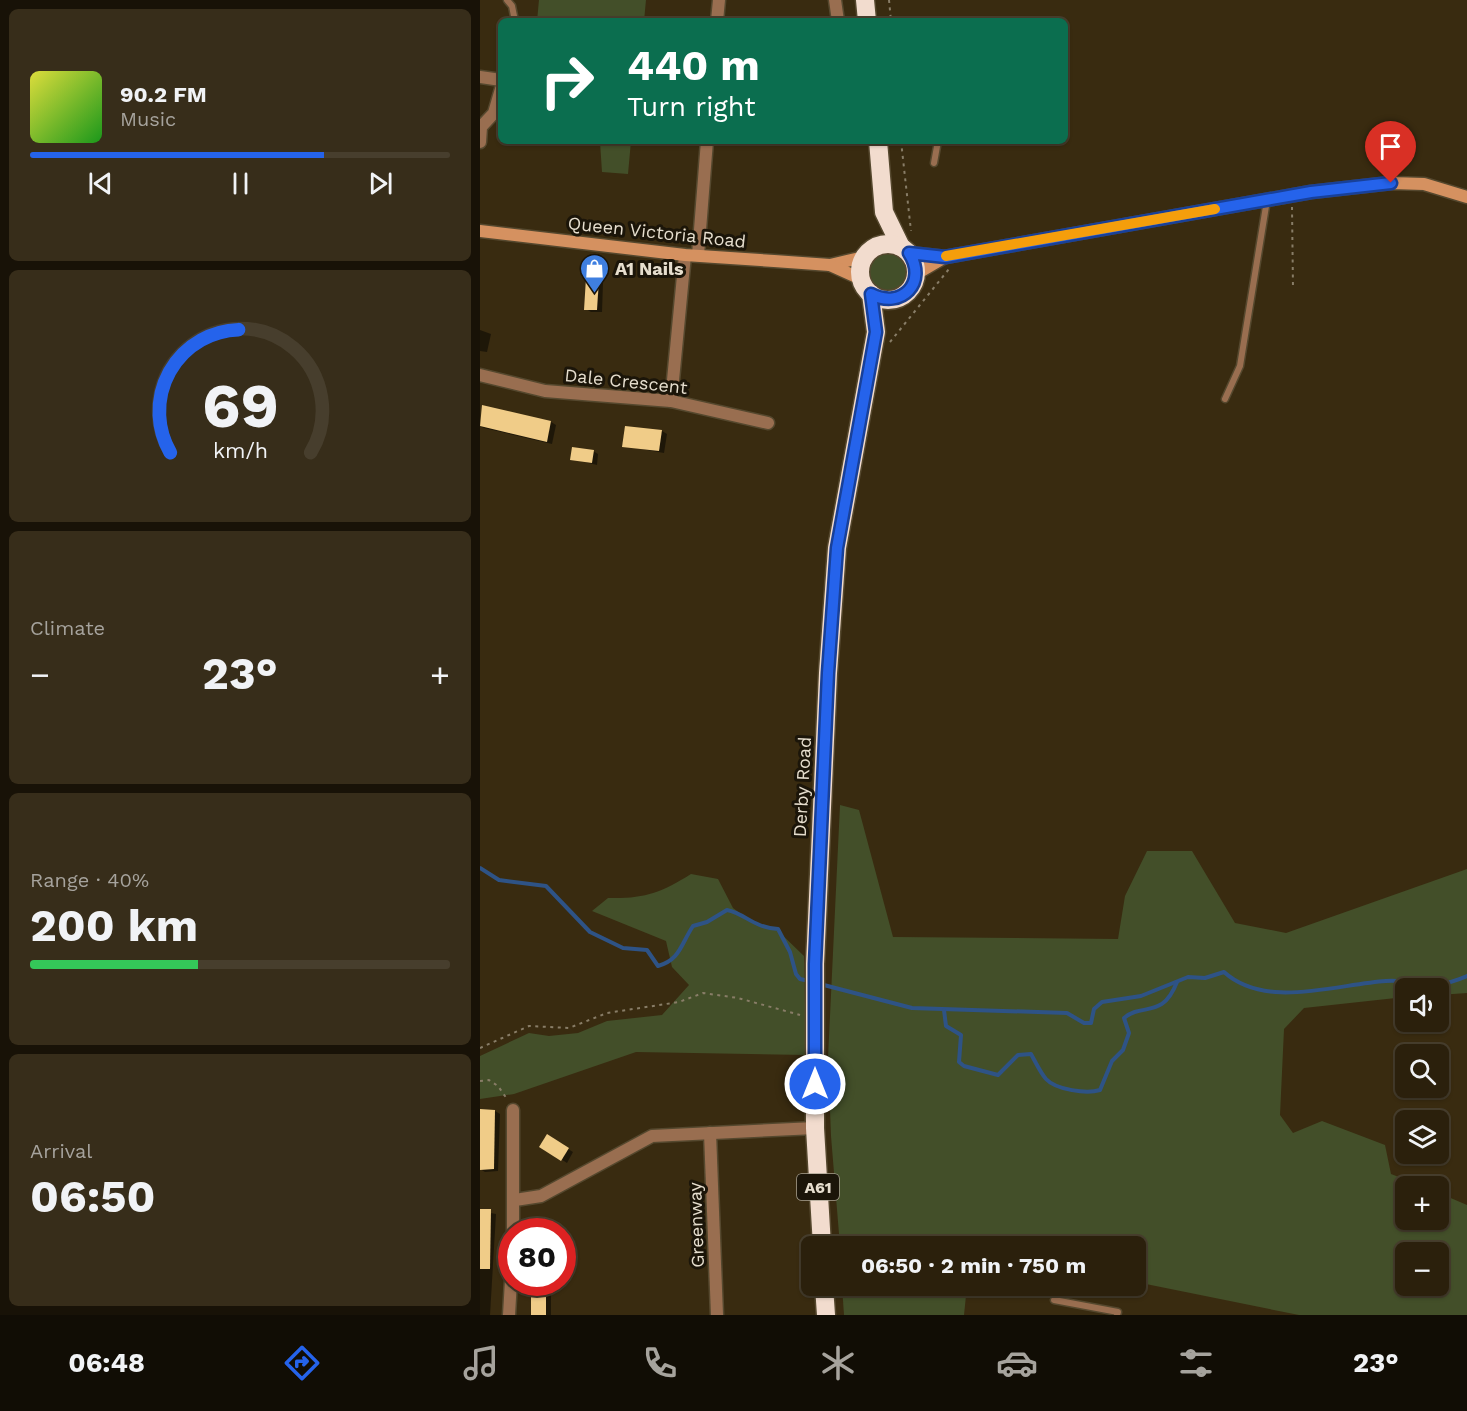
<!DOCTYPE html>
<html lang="en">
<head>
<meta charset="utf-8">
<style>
  body { margin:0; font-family:"Work Sans",sans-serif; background:#372d1a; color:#f1f3f6; height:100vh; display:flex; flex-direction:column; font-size:22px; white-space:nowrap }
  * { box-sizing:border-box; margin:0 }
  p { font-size:20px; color:#a6a39d }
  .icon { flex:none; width:33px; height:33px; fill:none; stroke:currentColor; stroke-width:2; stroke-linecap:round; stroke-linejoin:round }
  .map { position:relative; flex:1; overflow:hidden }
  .side { display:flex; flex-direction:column; gap:9px; padding:9px; background:#181207; width:480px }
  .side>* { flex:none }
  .top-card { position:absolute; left:18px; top:18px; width:570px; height:126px; border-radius:9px; box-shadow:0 2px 4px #0004,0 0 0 2px #473e2d; background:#0b6e4f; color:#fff; overflow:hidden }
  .tools { position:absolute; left:915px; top:978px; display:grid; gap:12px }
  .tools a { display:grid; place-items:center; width:54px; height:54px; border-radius:9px; background:#2b200c; box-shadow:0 2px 4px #0004,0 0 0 2px #473e2d; font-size:30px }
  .speed { position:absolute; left:18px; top:1218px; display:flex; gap:12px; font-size:30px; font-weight:700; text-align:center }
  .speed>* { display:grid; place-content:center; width:78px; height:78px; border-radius:50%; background:#2b200c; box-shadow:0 2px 4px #0004,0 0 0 2px #473e2d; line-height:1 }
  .speed .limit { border:9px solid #d22; background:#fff; color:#111 }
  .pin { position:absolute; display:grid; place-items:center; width:51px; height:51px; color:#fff; margin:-62px -26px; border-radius:50% 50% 50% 0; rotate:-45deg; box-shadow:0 0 6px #0007 }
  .pin .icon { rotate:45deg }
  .me { position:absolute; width:66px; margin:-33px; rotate:0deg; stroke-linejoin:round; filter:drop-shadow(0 0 4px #0008) }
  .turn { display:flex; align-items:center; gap:21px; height:126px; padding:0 30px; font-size:27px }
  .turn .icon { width:78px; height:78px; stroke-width:2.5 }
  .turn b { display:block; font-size:42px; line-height:51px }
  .big { font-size:45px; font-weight:700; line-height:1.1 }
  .side .card { flex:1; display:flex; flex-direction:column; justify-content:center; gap:9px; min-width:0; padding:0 21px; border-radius:9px; background:#372d1a }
  .side .dial { align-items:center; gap:0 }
  .dial svg { height:156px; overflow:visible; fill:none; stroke:#473e2d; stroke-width:7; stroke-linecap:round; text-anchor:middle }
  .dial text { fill:#f1f3f6; stroke:none }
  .song { display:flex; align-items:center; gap:18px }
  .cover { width:72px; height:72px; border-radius:9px; background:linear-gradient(135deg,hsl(60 70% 55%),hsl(120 70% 35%)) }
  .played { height:6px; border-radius:3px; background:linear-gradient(90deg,#2563eb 70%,#473e2d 70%) }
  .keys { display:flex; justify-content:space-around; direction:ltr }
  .heat { display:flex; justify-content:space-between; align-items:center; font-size:33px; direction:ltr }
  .charge { height:9px; border-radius:4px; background:linear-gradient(90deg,#34c759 40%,#473e2d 0) }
  .trip { position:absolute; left:321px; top:1236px; width:345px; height:60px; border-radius:9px; background:#2b200c; box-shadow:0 2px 4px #0004,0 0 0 2px #473e2d; font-weight:700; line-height:60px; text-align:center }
  .menu { display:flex; height:96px; justify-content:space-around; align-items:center; background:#110d05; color:#a6a39d }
  .menu .icon { width:42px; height:42px }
  .menu .active { color:#2563eb }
  .menu b { font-size:27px; color:#f1f3f6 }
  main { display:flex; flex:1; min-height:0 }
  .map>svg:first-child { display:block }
  .green { fill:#434f29; fill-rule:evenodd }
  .shadow { fill:#0007 }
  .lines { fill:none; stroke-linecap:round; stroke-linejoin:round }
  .stream { stroke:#2e5386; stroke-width:4 }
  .building { fill:#f0cc88 }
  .lane-casing { stroke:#55482e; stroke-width:9 }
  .street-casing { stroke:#55482e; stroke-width:15 }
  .secondary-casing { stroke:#55482e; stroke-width:15 }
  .highway-casing { stroke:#55482e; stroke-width:21 }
  .path { stroke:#887d67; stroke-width:2; stroke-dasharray:3 4.5; stroke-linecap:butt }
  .lane { stroke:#996e50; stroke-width:6 }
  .street { stroke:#996e50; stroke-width:12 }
  .secondary { stroke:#d59160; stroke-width:12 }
  .highway { stroke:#f2dcce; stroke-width:18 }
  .route-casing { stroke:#184099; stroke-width:15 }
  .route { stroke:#2563eb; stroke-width:10 }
  .slow { stroke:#f59e0b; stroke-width:10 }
  .labels { text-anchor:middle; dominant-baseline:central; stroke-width:6; stroke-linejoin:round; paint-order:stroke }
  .shield { fill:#1b1509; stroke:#a9a293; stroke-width:1.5 }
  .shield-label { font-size:16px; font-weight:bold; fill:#e6dece }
  .street-label { font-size:18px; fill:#e6dece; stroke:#1b1509 }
  .poi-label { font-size:18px; font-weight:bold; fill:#e6dece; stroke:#1b1509; text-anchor:start }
</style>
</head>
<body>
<main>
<section class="side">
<div class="card">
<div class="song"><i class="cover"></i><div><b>90.2 FM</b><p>Music</p></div></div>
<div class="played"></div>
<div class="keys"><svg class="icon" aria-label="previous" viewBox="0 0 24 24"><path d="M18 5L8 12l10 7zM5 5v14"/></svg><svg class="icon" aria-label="pause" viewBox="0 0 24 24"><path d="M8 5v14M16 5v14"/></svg><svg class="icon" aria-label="next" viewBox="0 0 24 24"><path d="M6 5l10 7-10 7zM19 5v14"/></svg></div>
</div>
<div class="card dial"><svg viewBox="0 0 100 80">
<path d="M14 69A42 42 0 1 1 86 69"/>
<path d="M14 69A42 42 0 0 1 49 6" stroke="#2563eb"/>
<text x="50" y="56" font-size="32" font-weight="700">69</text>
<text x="50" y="72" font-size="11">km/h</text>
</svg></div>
<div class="card"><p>Climate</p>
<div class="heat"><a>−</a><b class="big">23°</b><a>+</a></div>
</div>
<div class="card"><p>Range · 40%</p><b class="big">200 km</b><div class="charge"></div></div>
<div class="card"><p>Arrival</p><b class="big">06:50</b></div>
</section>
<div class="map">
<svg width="987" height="1315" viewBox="0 0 987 1315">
  <rect width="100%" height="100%" fill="#392b10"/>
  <g class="green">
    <polygon points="59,0 166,0 164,21 57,21"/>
    <polygon points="49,141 151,141 148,174 122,172 120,142"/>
    <circle cx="408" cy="272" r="20"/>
    <path d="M360,805L379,810L413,937L638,939L645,896L667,851H712L755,923L806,933L987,869V993L959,995L958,988H926L925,997L824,1008L804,1029L800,1115L813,1133L842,1121L905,1145L911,1174L942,1186H926V1220H958L959,1193L987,1205V1315H819L656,1282V1246H360L351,1136L348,1058ZM926,1252H958V1286H926Z"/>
    <path d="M211,874L238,879L253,908L273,923L295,928L324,956L326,1055L156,1052L34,1094L0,1099V1056L49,1033L69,1036L98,1033L127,1021L182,1015L209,985L192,967L186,941L112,911L128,898C163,899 181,893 211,874Z"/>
    <polygon points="362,1286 487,1286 484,1315 364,1315"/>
  </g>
  <g class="shadow">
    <polygon points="119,280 123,283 122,312 111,312 106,309"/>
    <polygon points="0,330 11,334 7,352 0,351"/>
    <polygon points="3,407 71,422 76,425 72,444 4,428 0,426"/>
    <polygon points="182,431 187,434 184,453 144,446"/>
    <polygon points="113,451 118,454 117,465 92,459"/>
    <polygon points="15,1111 20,1114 18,1171 5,1172 0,1169"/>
    <polygon points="67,1136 93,1152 87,1163 61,1146"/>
    <polygon points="0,1211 16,1214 10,1315 0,1315"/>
    <polygon points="53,1282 71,1282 71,1315 52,1315"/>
  </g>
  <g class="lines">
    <g class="stream">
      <path d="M0,868L19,880L66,886L110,932L143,948L167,950L178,966C200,960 201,944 213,926L227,922L247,910C266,914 272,927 298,929L310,952L316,974L320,979L329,981"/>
      <path d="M340,984L432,1008L587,1013L604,1023H611L614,1009L622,1002L661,996L708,977L725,978L744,972C786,1010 857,984 906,981C941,979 948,993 987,976"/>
      <path d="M464,1010L466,1026L481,1035L479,1062L484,1066L518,1075L538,1055L551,1054C555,1061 560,1072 566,1079C576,1090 607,1094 620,1090L632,1061L643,1050L649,1033L644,1018C663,1002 682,1020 697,982"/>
    </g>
  </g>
  <g class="building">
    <polygon points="106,278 119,279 117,310 104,310"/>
    <polygon points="2,405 71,421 67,442 0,426"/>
    <polygon points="145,426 182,430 179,451 142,447"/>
    <polygon points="92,447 114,450 112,463 90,460"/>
    <polygon points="0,1109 15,1110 14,1169 0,1170"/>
    <polygon points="67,1134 89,1148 81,1161 59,1147"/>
    <polygon points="0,1209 11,1209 10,1269 0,1269"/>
    <rect x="51" y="1285" width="15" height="30"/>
  </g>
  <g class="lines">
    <defs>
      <g id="lane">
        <polyline points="27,0 32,6 35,21"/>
        <polyline points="454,163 458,141"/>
        <polyline points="745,399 760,366 787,200"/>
        <polyline points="574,1300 638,1312 637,1315"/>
      </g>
      <g id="street">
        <polyline points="355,0 358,21"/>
        <polyline points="237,21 239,0"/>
        <polyline points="0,77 21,80"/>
        <polyline points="0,142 1,127 14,113 21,89"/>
        <polyline points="218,255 227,141"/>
        <polyline points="0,375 65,391 191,401 288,423"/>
        <polyline points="191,401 205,255"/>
        <polyline points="230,1133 237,1315"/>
        <polyline points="35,1200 61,1196 172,1136 335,1128"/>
        <polyline points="33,1232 33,1110"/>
        <polyline points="29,1315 32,1263"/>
      </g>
      <g id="secondary">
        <polyline points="0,231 205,255 294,261 350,265 384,257"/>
        <polyline points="429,253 465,257 831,192 911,183 944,184 987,197"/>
        <polyline points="350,265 381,279"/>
        <polyline points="436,274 465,257"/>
      </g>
      <g id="highway">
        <polyline points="385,0 387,21"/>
        <polyline points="398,141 404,212 421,247"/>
        <circle cx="408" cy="272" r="28"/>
        <polyline points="342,1246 335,1128 335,964 348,673 357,548 396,332 391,294"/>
        <polyline points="344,1286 346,1315"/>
      </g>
    </defs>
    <use href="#lane" class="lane-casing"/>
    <use href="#street" class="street-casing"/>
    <use href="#secondary" class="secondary-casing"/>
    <use href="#highway" class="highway-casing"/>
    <g class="path">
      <polyline points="409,0 411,21"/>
      <polyline points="421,141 431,231"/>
      <polyline points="812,207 813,289"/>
      <polyline points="410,342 469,269"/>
      <polyline points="0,1048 49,1026 89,1028 127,1013 199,1002 223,993 258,998 320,1015"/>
      <polyline points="0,1081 9,1080 18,1086 27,1099"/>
    </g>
    <use href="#lane" class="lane"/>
    <use href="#street" class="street"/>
    <use href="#secondary" class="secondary"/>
    <use href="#highway" class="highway"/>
  </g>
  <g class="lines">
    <defs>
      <path id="route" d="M335,1084V964L348,673L357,548L396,332L391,294C422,310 448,282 429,253L465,257L831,192L911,183"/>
    </defs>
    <use href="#route" class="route-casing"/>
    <use href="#route" class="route"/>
    <polyline class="slow" points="466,256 735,209"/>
  </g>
  <defs>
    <symbol id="shop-pin" viewBox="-11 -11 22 30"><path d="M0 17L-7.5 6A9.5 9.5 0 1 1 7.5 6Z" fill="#3f7fe0" stroke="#1b1509"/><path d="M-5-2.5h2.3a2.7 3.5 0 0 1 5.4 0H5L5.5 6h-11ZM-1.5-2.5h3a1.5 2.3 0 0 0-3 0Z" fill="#fff"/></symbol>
  </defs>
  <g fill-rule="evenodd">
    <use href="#shop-pin" x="98" y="252" width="33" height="45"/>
  </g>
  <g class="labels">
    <rect class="shield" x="317" y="1174" width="42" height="26" rx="4.5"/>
    <g class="shield-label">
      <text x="338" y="1187">A61</text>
    </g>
    <g class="street-label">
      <text transform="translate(177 232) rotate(6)">Queen Victoria Road</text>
      <text transform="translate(146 381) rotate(6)">Dale Crescent</text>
      <text transform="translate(322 787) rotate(-87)">Derby Road</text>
      <text transform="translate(216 1225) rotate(-92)">Greenway</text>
    </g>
    <g class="poi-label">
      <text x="135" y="268">A1 Nails</text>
    </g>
  </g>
</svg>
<div class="tools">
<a><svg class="icon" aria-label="sound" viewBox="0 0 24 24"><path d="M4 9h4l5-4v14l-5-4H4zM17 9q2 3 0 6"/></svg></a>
<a><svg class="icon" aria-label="search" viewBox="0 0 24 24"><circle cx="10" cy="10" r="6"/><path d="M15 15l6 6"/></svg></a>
<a><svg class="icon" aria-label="layers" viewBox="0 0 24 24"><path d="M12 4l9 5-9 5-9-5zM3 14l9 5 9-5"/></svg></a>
<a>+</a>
<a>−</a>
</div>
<div class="speed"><div class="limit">80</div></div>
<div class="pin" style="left:911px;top:183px;background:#d93025"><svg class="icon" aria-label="arrive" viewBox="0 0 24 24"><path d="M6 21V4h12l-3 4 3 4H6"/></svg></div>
<svg class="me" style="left:335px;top:1084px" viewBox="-20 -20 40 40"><circle r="17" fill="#2563eb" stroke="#fff" stroke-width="3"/><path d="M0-11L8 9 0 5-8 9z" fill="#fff"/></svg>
<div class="trip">06:50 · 2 min · 750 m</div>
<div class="top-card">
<div class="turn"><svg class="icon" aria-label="right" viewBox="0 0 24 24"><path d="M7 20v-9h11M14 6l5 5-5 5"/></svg><div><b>440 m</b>Turn right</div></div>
</div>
</div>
</main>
<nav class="menu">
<b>06:48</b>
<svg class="icon active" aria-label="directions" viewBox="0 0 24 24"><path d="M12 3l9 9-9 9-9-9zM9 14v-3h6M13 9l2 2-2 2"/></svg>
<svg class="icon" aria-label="music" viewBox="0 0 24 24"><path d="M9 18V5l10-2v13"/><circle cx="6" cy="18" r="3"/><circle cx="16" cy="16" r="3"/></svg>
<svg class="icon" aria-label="phone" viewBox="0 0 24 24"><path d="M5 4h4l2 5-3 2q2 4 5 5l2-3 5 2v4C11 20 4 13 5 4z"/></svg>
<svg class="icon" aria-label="climate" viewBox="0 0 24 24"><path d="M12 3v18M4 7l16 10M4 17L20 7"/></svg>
<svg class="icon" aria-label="car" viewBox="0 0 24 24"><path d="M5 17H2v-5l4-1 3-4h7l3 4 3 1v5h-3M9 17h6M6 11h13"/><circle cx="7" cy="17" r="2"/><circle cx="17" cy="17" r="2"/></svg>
<svg class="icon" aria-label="filters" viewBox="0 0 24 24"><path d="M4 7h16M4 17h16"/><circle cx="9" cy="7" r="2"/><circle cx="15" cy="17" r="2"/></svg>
<b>23°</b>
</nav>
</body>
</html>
